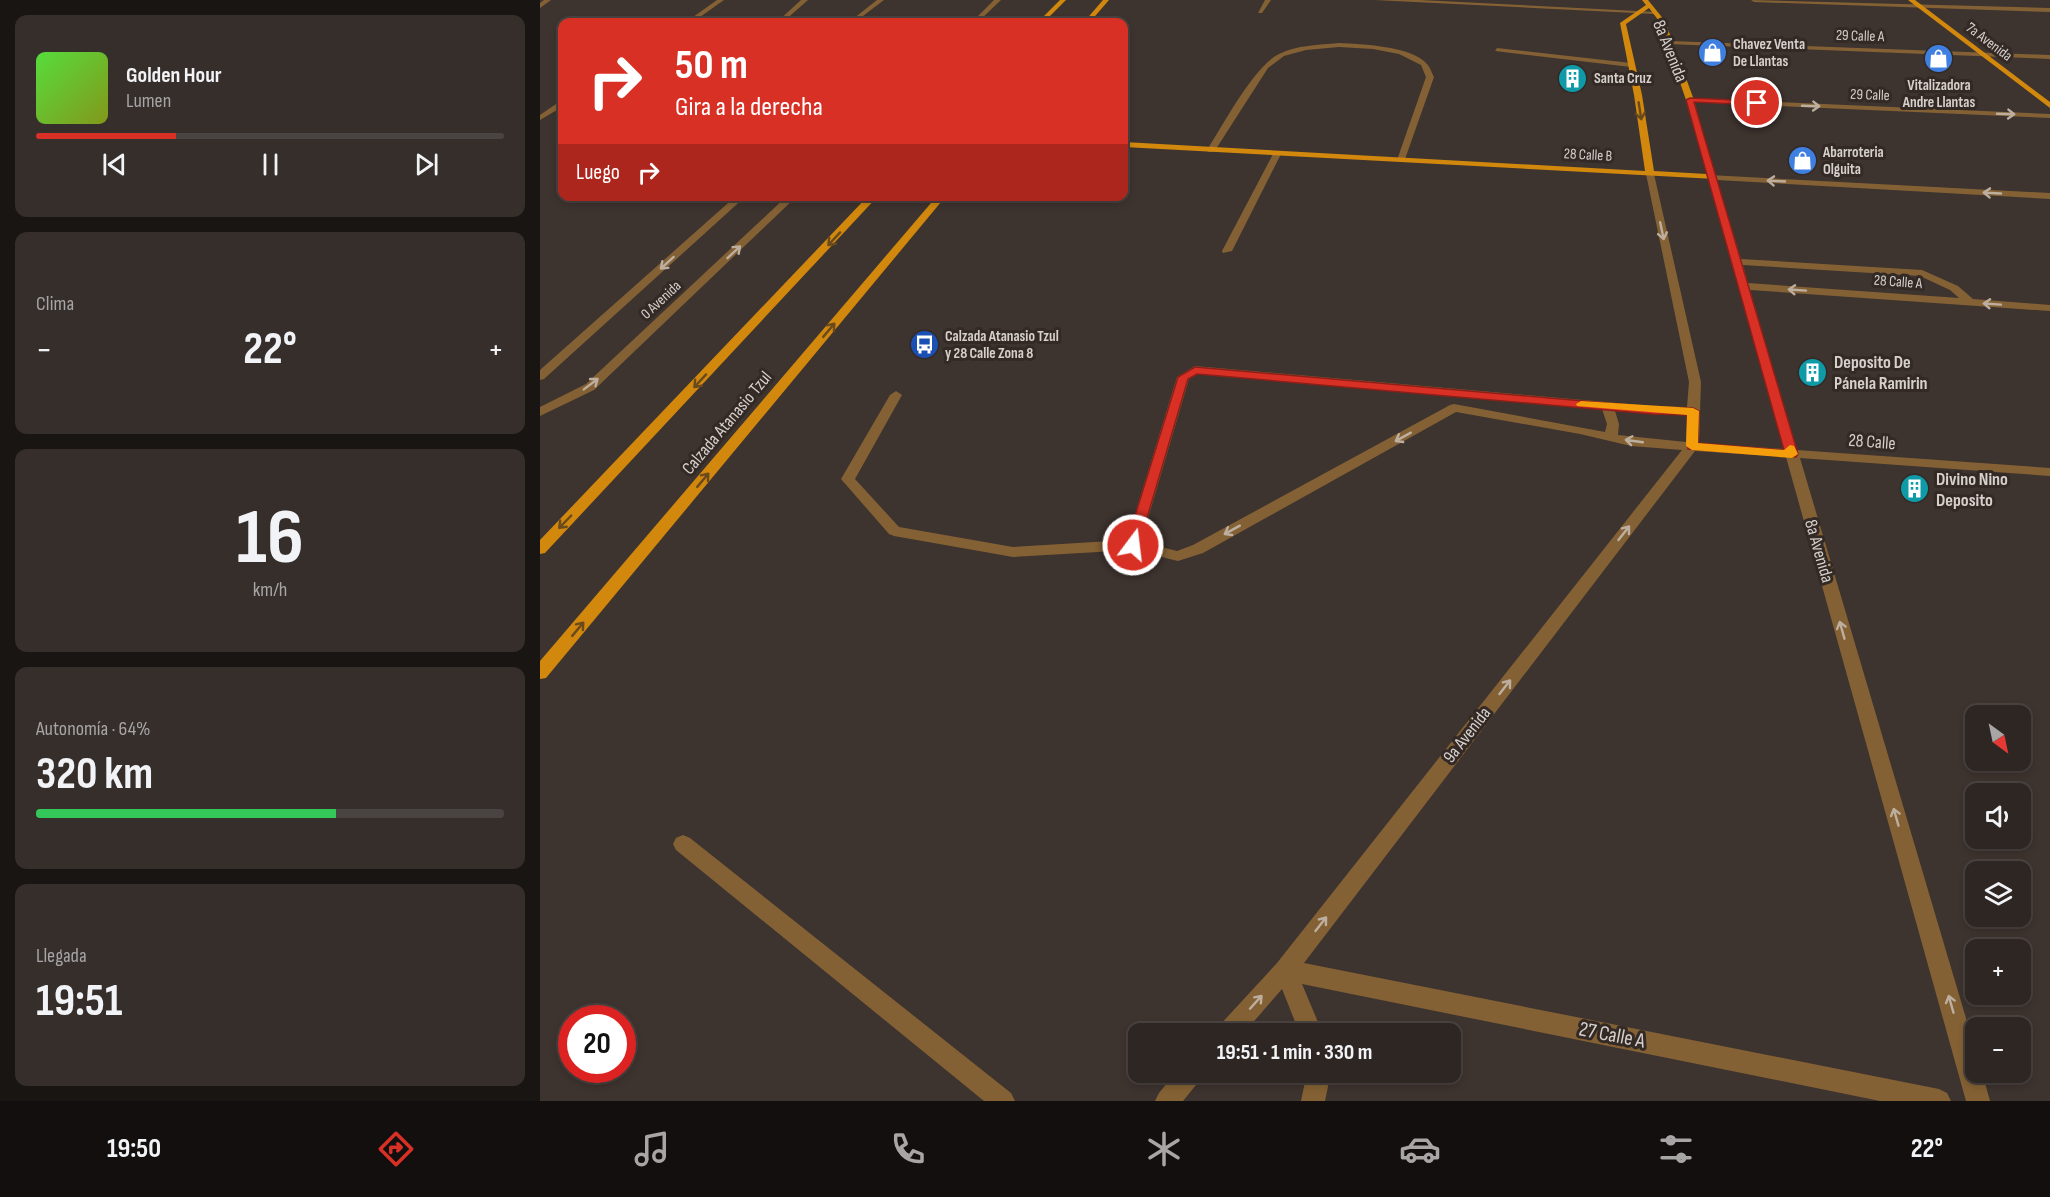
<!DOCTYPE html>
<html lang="es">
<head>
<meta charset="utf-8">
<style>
  body { margin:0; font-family:"Sofia Sans Condensed",sans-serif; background:#362e2b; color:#f1f3f6; height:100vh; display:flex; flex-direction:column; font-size:22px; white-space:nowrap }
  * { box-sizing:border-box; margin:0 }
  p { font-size:20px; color:#a7a5a6 }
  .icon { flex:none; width:33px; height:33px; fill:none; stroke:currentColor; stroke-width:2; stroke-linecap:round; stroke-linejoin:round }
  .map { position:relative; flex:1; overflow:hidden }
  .panel { display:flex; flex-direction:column; gap:15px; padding:15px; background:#191513; width:540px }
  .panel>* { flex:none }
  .guide { position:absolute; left:18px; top:18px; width:570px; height:183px; border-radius:12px; box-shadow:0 3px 9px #0003,0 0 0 2px #494341; background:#d93025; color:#fff; overflow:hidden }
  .needle { width:39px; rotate:147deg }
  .tools { position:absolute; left:1425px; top:705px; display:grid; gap:12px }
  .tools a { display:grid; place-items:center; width:66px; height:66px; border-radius:12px; background:#2e2623; box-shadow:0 3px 9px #0003,0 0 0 2px #494341; font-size:30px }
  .speed { position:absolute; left:18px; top:1005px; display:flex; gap:12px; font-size:30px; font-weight:700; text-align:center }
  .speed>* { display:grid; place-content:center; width:78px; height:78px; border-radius:50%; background:#2e2623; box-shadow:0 3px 9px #0003,0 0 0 2px #494341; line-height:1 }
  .speed .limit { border:9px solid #d22; background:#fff; color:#111 }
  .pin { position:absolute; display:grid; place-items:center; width:51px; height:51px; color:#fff; margin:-26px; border:3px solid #fff; border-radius:50%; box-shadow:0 2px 6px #0007 }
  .me { position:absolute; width:66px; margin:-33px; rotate:15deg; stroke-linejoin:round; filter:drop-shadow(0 0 4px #0008) }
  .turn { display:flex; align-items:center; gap:21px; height:126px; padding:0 18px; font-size:27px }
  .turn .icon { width:78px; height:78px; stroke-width:2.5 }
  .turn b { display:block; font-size:42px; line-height:51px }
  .then { display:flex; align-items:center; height:57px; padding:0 18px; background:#0003; gap:12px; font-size:22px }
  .big { font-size:45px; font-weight:700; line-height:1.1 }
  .panel .widget { flex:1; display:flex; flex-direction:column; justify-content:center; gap:9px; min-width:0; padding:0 21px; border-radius:12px; background:#362e2b }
  .panel .dial { align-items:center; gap:0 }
  .dial b { font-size:78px; line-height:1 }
  .song { display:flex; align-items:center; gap:18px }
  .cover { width:72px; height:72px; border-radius:9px; background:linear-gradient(135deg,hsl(110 70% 55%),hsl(70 70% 35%)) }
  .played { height:6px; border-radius:3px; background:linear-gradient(90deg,#d93025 30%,#494341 30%) }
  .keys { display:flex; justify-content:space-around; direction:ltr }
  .heat { display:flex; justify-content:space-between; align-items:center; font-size:33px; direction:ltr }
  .charge { height:9px; border-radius:4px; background:linear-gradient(90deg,#34c759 64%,#494341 0) }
  .trip { position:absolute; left:588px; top:1023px; width:333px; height:60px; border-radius:12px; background:#2e2623; box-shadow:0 3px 9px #0003,0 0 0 2px #494341; font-weight:700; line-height:60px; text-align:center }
  .dock { display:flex; height:96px; justify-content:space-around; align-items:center; background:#120f0e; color:#a7a5a6 }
  .dock .icon { width:42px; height:42px }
  .dock .selected { color:#d93025 }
  .dock b { font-size:27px; color:#f1f3f6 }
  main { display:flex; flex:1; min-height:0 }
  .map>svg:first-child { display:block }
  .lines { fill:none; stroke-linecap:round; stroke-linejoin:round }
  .minor { fill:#846134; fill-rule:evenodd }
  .major { fill:#d1880d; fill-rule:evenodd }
  .oneway { stroke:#bdaf9f }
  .oneway2 { stroke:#6a4a1d }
  .route { fill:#d93025; stroke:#8d1f18; stroke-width:1.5 }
  .slow { fill:#f59e0b }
  .labels { text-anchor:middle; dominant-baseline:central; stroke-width:6; stroke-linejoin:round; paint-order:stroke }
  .far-street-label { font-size:15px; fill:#d6d0cd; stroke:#332925 }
  .far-poi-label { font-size:15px; font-weight:bold; fill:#d6d0cd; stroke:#332925; text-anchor:start }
  .street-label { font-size:18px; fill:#d6d0cd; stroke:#332925 }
  .poi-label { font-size:18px; font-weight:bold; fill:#d6d0cd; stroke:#332925; text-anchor:start }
  .near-street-label { font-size:21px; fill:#d6d0cd; stroke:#332925 }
</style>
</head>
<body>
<main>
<section class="panel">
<div class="widget">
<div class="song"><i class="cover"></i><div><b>Golden Hour</b><p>Lumen</p></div></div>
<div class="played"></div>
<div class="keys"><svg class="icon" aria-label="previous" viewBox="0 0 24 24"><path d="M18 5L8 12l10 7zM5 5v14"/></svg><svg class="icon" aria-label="pause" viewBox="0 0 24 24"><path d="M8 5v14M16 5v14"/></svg><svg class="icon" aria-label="next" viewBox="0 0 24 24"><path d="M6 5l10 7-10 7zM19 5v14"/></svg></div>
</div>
<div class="widget"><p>Clima</p>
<div class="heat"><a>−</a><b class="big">22°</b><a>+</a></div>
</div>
<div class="widget dial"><b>16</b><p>km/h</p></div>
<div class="widget"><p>Autonomía · 64%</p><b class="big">320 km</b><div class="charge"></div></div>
<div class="widget"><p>Llegada</p><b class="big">19:51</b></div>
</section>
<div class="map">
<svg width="1510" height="1101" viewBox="0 0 1510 1101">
  <rect width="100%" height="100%" fill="#3d332f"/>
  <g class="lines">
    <g class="minor">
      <polygon points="4,0 11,0 0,8 0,3"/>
      <polygon points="177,0 184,0 153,22 146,22"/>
      <polygon points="261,0 268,0 243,22 237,22"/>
      <polygon points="337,0 344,0 315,22 309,22"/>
      <polygon points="454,0 461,0 438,22 432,22"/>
      <polygon points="725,0 731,0 722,13 718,13"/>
      <polygon points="834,0 880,0 1117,12 1114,14"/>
      <polygon points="1211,0 1510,8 1510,12 1214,2"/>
      <polygon points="584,25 588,29 584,33"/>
      <polygon points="1130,41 1510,55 1510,59 1128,44"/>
      <path d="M799,43C821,44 872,46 887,64C890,67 892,73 894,77L864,162L857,160L886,77L881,65L859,54L833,49L799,47L766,50L744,56L728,68L674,152H668L667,150C683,125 714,66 739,54C757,45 779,45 799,43Z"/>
      <polygon points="957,48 1091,63 1095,65 1091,67 955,51"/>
      <polygon points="1150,98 1510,114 1510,118 1147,102 1146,100"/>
      <polygon points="19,102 22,102 22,107 0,120 0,115"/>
      <polygon points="737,151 741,154 692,251 683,253 682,251 733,154"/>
      <path d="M1110,171L1114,174L1161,382L1159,443L1244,449L1169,175L1510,193V199L1177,180L1201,259L1382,270L1418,286L1433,299L1510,305V311L1210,290L1257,450L1510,468V476L1260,458L1436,1052V1072H1442L1450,1101H1426L1246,457L1155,451L764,963L1399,1089L1407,1093L1411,1101H1340L762,984L783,1034H760L742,989L703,1034H676L679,1026L737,963L1142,450L1091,446L1040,434L916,412L663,553L638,561L593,550L473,557L354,536L349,534L301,479L350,395L356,391L362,395L315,479L359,527L473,547L587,540L637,377L655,366L1111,406L1147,407L1149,382L1106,174ZM1203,265L1380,276L1410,290L1419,298L1208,283ZM657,374L1062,409L1067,424L1065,432L914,404L910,405L653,545L637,551L601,542L649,379ZM1075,411L1147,415L1146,442L1078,435L1079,424Z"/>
      <polygon points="196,196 206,196 4,379 0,380 0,370"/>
      <polygon points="247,196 257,196 54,390 0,416 0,407 46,384"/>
      <polygon points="143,835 150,838 471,1093 475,1101 444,1101 136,850 133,844 136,838"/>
      <polygon points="636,1072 664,1072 660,1080 643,1101 615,1101 619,1093"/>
      <polygon points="767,1072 791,1072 785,1101 761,1101"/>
    </g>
    <g class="major">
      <polygon points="520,0 526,0 504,22 498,22"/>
      <polygon points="563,0 569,0 550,22 544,22"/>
      <path d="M1102,0H1108L1125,21L1154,100L1175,179L584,147V142L1105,171L1094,95L1080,23L1106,5ZM1109,8L1119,21L1146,100L1167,174L1114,171L1102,95L1086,24Z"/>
      <polygon points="1368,0 1375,0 1510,102 1510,108"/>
      <polygon points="328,196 338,196 5,553 0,554 0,540"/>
      <polygon points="397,196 406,196 6,678 0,679 0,661"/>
    </g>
  </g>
  <defs><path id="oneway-shaft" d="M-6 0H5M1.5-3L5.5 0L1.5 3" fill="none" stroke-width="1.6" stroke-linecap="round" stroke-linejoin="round" transform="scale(1.5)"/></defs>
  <g class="oneway">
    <use href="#oneway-shaft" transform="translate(1271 106) rotate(2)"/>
    <use href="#oneway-shaft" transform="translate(1466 114) rotate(2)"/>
    <use href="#oneway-shaft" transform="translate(1236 181) rotate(-177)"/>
    <use href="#oneway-shaft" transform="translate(1452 193) rotate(-177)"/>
    <use href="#oneway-shaft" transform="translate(1122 231) rotate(78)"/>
    <use href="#oneway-shaft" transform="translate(194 252) rotate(-43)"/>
    <use href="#oneway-shaft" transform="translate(127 263) rotate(138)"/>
    <use href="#oneway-shaft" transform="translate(1257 290) rotate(-176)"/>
    <use href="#oneway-shaft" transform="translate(1452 304) rotate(-176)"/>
    <use href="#oneway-shaft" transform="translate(51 384) rotate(-37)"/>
    <use href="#oneway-shaft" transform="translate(863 437) rotate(151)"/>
    <use href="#oneway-shaft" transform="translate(1094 441) rotate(-172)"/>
    <use href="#oneway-shaft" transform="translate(692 530) rotate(151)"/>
    <use href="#oneway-shaft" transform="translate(1084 533) rotate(-52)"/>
    <use href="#oneway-shaft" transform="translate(1302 630) rotate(-106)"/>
    <use href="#oneway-shaft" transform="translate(965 687) rotate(-52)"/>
    <use href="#oneway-shaft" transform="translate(1356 817) rotate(-106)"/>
    <use href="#oneway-shaft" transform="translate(781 924) rotate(-52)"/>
    <use href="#oneway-shaft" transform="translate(716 1002) rotate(-48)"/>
    <use href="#oneway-shaft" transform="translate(1411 1004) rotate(-106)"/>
  </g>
  <g class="oneway2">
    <use href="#oneway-shaft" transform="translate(1100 111) rotate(81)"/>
    <use href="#oneway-shaft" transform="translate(294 239) rotate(133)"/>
    <use href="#oneway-shaft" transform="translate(289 330) rotate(-50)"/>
    <use href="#oneway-shaft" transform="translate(160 381) rotate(133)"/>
    <use href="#oneway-shaft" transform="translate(163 480) rotate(-50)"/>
    <use href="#oneway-shaft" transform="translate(25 522) rotate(134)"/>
    <use href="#oneway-shaft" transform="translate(38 629) rotate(-50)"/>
  </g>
  <polygon class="route" points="1150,98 1217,101 1221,103 1217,105 1154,102 1258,454 1256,457 1148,449 1147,415 1112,414 657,374 648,379 599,545 593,550 588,548 586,545 638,377 655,367 1112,407 1153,408 1159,411 1158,443 1244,450 1146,100"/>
  <polygon class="slow" points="1041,401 1153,408 1159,411 1158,443 1244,450 1250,445 1254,446 1258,454 1252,458 1152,450 1146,446 1147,415 1037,406 1036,404"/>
  <defs>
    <symbol id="shop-disc" viewBox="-11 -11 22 22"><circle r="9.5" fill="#3f7fe0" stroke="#332925"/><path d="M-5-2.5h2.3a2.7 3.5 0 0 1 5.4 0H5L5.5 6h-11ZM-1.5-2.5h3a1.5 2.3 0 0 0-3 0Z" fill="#fff"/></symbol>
    <symbol id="building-disc" viewBox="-11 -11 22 22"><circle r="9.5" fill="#0f9aa8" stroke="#332925"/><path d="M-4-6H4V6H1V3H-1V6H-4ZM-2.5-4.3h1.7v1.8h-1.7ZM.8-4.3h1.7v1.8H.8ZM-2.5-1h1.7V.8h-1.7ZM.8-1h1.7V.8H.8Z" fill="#fff"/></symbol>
    <symbol id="bus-disc" viewBox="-11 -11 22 22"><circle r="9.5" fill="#1a4fb4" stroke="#332925"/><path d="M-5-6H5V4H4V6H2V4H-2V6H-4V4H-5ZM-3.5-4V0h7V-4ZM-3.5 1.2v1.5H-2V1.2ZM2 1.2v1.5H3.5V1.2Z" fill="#fff"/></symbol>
  </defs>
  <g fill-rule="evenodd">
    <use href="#shop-disc" x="1156" y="36" width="33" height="33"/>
    <use href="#shop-disc" x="1382" y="42" width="33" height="33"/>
    <use href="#building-disc" x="1016" y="62" width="33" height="33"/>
    <use href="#shop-disc" x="1246" y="144" width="33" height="33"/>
    <use href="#bus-disc" x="368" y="328" width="33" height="33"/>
    <use href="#building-disc" x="1256" y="356" width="33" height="33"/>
    <use href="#building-disc" x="1358" y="472" width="33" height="33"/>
  </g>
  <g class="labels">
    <g class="far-street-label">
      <text transform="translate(1320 36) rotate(2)">29 Calle A</text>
      <text transform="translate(1449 42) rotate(37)">7a Avenida</text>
      <text transform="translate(1330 95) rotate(2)">29 Calle</text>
      <text transform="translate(1048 155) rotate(3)">28 Calle B</text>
      <text transform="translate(1358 282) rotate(4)">28 Calle A</text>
      <text transform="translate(121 300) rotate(-43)">0 Avenida</text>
    </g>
    <g class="far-poi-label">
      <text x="1193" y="44">Chavez Venta<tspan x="1193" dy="17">De Llantas</tspan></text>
      <text x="1054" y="78">Santa Cruz</text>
      <text x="1399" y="85" text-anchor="middle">Vitalizadora<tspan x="1399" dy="17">Andre Llantas</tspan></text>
      <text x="1283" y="152">Abarroteria<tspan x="1283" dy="17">Olguita</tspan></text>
      <text x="405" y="336">Calzada Atanasio Tzul<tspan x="405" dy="17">y 28 Calle Zona 8</tspan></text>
    </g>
    <g class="street-label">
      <text transform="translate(1130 51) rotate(68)">8a Avenida</text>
      <text transform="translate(187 423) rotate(-50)">Calzada Atanasio Tzul</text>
      <text transform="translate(1332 442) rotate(4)">28 Calle</text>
      <text transform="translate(1279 551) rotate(74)">8a Avenida</text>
      <text transform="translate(927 735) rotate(-52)">9a Avenida</text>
    </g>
    <g class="poi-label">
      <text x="1294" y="362">Deposito De<tspan x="1294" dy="21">Pánela Ramirin</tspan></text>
      <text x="1396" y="479">Divino Nino<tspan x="1396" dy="21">Deposito</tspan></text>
    </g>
    <g class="near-street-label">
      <text transform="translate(1072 1035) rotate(11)">27 Calle A</text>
    </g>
  </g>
</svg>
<div class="tools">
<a><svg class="needle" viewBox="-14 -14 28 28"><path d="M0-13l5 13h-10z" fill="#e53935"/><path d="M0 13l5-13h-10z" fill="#a7a5a6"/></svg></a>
<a><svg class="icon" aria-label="sound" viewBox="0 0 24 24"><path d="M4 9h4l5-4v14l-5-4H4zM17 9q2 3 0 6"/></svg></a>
<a><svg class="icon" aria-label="layers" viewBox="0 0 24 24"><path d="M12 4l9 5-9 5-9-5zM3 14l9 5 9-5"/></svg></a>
<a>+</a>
<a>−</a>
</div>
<div class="speed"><div class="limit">20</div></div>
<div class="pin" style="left:1217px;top:103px;background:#d93025"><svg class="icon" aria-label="arrive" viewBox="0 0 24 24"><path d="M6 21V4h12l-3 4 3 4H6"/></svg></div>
<svg class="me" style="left:593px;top:545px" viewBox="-20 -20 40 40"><circle r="17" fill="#d93025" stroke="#fff" stroke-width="3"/><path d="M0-11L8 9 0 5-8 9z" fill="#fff"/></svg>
<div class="trip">19:51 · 1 min · 330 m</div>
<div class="guide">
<div class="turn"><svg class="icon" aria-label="right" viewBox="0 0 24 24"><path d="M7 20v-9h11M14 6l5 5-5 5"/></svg><div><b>50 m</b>Gira a la derecha</div></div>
<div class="then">Luego<svg class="icon" aria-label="right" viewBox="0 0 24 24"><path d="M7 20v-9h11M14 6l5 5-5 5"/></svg></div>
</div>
</div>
</main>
<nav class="dock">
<b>19:50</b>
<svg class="icon selected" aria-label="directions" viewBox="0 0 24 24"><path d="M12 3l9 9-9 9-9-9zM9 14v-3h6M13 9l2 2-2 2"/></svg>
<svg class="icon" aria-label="music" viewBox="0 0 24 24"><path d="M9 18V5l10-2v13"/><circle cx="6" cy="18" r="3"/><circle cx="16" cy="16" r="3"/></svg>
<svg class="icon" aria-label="phone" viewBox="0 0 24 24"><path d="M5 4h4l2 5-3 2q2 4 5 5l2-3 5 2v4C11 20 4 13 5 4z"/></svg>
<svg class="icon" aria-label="climate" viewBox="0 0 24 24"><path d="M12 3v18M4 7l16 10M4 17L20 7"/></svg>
<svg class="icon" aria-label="car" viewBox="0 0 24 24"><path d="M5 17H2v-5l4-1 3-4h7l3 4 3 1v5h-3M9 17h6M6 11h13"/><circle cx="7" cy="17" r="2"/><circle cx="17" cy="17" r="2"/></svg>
<svg class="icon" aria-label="filters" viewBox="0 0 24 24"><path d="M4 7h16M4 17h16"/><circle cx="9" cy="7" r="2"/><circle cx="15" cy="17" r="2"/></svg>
<b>22°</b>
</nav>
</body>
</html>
